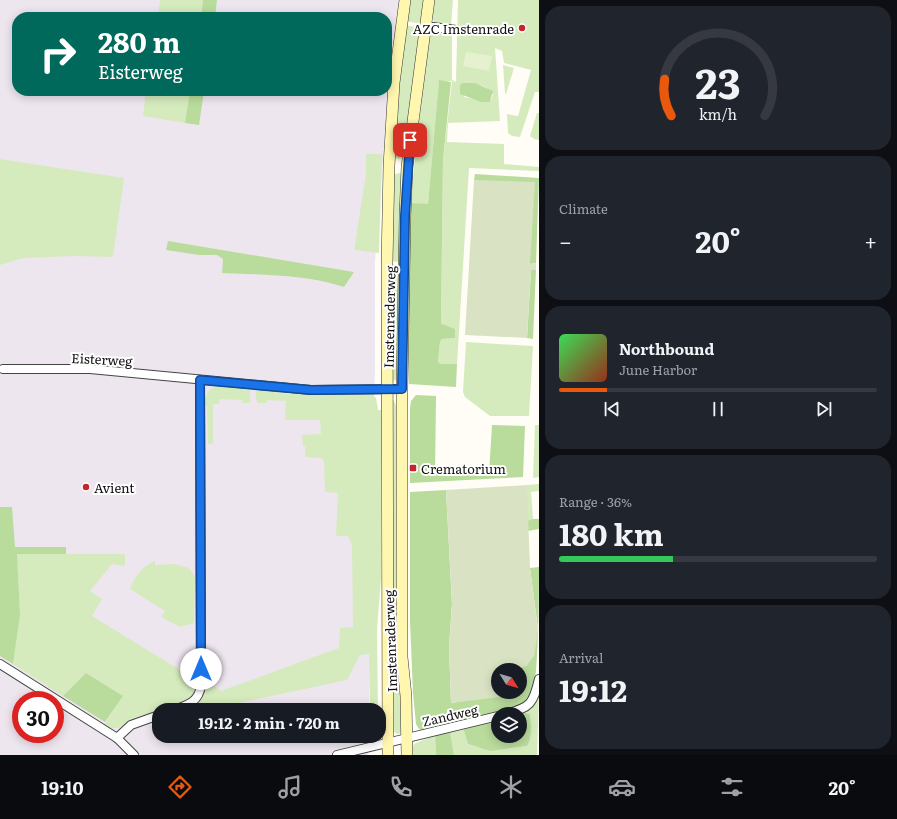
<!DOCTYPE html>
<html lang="en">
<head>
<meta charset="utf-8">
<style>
  body { margin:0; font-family:Literata,serif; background:#20242c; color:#f1f3f6; height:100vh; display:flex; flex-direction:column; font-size:15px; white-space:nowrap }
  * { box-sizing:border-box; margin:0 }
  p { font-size:13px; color:#9ea1a6 }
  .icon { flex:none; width:22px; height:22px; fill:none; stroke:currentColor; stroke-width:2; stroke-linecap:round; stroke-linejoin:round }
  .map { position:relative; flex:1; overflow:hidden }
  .drawer { display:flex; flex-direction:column; gap:6px; padding:6px; background:#0d0f14; width:358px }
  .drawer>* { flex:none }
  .banner { position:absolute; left:12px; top:12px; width:380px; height:84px; border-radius:16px; box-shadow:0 2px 10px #0003; background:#00695c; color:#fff; overflow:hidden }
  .needle { width:26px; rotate:127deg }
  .tools { position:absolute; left:491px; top:663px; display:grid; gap:8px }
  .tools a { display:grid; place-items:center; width:36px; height:36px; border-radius:50%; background:#171b24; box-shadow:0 2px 10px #0003; font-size:20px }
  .speed { position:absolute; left:12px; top:691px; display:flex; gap:8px; font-size:20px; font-weight:700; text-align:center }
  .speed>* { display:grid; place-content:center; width:52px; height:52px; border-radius:50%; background:#171b24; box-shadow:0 2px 10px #0003; line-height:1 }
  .speed .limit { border:6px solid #d22; background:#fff; color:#111 }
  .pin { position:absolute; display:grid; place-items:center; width:34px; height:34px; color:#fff; margin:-17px; border-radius:8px; box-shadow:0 2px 6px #0006 }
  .me { position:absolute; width:44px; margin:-22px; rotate:0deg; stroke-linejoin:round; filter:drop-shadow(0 0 3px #0008) }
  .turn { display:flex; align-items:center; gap:14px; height:84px; padding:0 20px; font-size:18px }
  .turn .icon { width:52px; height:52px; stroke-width:2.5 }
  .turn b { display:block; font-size:28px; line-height:34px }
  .big { font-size:30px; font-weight:700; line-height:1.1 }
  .drawer .widget { flex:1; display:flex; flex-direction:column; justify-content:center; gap:6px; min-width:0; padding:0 14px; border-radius:16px; background:#20242c }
  .drawer .dial { align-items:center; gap:0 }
  .dial svg { height:104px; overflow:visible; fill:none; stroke:#363941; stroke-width:7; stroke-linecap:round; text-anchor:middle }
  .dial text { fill:#f1f3f6; stroke:none }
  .song { display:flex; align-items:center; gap:12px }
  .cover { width:48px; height:48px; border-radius:6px; background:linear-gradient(135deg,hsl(130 70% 55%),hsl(10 70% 35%)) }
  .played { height:4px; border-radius:2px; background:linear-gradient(90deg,#ea580c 15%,#363941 15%) }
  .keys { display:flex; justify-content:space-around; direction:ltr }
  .heat { display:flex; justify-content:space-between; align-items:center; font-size:22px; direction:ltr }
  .charge { height:6px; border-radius:3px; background:linear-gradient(90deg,#34c759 36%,#363941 0) }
  .trip { position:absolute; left:152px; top:703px; width:234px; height:40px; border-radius:16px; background:#171b24; box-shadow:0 2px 10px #0003; font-weight:700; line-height:40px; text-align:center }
  .tabs { display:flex; height:64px; justify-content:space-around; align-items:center; background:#090b0e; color:#9ea1a6 }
  .tabs .icon { width:28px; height:28px }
  .tabs .on { color:#ea580c }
  .tabs b { font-size:18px; color:#f1f3f6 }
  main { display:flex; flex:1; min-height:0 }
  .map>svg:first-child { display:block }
  .industrial { fill:#eee6ef; fill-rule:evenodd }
  .green { fill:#d5ebbd; fill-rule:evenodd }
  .forest { fill:#b9dc9c }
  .cemetery { fill:#d9e3c4 }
  .pitch { fill:#e6f2cf }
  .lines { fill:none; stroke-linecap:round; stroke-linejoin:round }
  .street-casing { stroke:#444; stroke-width:10 }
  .secondary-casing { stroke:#333; stroke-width:12 }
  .street { stroke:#fff; stroke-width:8 }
  .secondary { stroke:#fff6b0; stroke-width:11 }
  .route-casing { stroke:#114b97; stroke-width:10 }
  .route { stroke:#1a73e8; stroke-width:7 }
  .poi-dot { fill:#c4262e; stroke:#fff; stroke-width:1.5 }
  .labels { text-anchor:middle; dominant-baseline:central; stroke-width:4; stroke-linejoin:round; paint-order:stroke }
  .poi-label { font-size:13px; fill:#111; stroke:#fff; text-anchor:start }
  .street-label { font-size:13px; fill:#111; stroke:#fff }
</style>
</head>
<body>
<main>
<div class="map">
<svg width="539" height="755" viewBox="0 0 539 755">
  <rect width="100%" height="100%" fill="#fffdf5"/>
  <path class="industrial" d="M0,0H399L391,57L375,262V366L369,710H159V736H369L368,755H0ZM17,17H387V91H17ZM21,700H55V734H21Z"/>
  <g class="green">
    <polygon points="160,0 203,0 201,17 158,17"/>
    <polygon points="408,0 427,0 423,24 404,21"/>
    <polygon points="434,0 453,0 451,25 434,22 432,16"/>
    <path d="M458,0H539V92H535L520,137L512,136L508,133L507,114L518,116L531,70L504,63L502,51L495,48L500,121L448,123L447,142L504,144V164L539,167V171L469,168L457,364H440L438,361L440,342L442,339L454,338L441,322L443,160L452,81H439L428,205L410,203L429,35L434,31L452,34V80L456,82ZM464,83C476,85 486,83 493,95L490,102L464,97Z"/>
    <polygon points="403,25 422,28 403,158 398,159 394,157"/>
    <polygon points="503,65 514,68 506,94 505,93"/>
    <polygon points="146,91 190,91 185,123 143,116"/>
    <polygon points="537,113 539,113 539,140 534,139 530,136"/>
    <polygon points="366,154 382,154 379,253 354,250 366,174"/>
    <polygon points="0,159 124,178 113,257 74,256 24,258 0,265"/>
    <polygon points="399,173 403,175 400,262 389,261 393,175"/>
    <polygon points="389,264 400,265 398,378 391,383"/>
    <polygon points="466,342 533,346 529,416 490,416 465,397 463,392"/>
    <path d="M217,385L248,387L250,391V403H242V400L220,399L219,404H213V444H208L207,407L204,404C205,394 209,389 217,385Z"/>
    <path d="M262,388L278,390L281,393L286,394L373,395L376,398L378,410H381V578L377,629L378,710H370L369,654L360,655L347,680L206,710H189C203,704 205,694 206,680L221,691L339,648L340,628L353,627L352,545L348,536H336L338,493L325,492L324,461L321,458L305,457V446H303L302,435L321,434L320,420H285L286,401L267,400V403H258L256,399V392Z"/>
    <polygon points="392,397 397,408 402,733 397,734 393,731"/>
    <polygon points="535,425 539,425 539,477 533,478"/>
    <polygon points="539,484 539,491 531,492 533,519 527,521 527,485"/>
    <path d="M17,554H125V566L112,564L90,591L102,599L92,616L185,673L195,659L198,685L189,701L130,721C121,728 114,731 104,725L123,696L86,673L63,696L13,664L20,615Z"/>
    <path d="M155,561V565L174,564L189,568L195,577L194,623L180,627L161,617L165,611L130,589C136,575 141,567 155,561Z"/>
    <path d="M539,693L537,755H454L450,731L463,728L468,744C491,753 503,749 527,746C533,738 531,723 530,714L526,713L536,702Z"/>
    <polygon points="435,735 436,755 409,755 414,744"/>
  </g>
  <g class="forest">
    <polygon points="203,0 217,0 215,17 201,17"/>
    <polygon points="439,80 451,82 443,160 441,322 442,324 455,329 455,338 442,339 440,342 438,361 440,364 457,364 456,387 409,384 408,304 410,203 428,204"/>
    <polygon points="463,83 475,83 493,91 490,102 481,102 460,94 460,85"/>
    <polygon points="190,91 204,91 199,125 185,123"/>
    <polygon points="475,174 539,178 536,263 530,264 474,180"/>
    <path d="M168,241L354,272L344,287C304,274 264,275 222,273L223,259L217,255H199L166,250Z"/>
    <polygon points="531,270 536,270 533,339 527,338"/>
    <polygon points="416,395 436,396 435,473 489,473 492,425 525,426 523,477 410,483 410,408 411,401"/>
    <path d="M446,490L452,604L449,647L451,703L520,692V670H514L527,665L538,629L530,568L539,567C539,589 539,686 531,700C518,713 449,726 427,731L419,729L416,724L413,693L410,621V492Z"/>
    <polygon points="0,507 12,507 15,547 66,547 66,554 17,554 20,615 13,664 0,656"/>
    <polygon points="533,519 539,519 539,529 528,531 527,521"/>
    <polygon points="86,673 123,696 105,722 63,696"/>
    <path d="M526,713L530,714C531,723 533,738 527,746L490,751L468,744L463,728L498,720V736H520V714Z"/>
    <polygon points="450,731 454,755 436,755 435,735"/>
  </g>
  <g class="cemetery">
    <polygon points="474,180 535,182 530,264 536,263 536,270 531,270 527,338 465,335"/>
    <polygon points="527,485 530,568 538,629 536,644 534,656 527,665 514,670 498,670 498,692 515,692 507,696 451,703 449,647 452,604 446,490"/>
  </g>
  <polygon class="pitch" points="466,52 492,56 489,71 463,66"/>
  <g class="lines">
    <defs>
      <g id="street">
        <polyline points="425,26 456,30"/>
        <polyline points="3,369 90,369 311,390 402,389"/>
        <polyline points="0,664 117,738 134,755"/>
        <path d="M174,710C188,705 199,702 201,685L200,380"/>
        <path d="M506,714C531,707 533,704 539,679"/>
        <polyline points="117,738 131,725 159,715"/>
        <polyline points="337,755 498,716"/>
      </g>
      <g id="secondary">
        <polyline points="388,755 387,263 389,166 394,83 405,0"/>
        <polyline points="407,755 406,696 402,657 402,389 405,216 407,167 429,0"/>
      </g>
    </defs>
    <use href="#street" class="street-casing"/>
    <use href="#secondary" class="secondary-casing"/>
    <use href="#street" class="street"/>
    <use href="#secondary" class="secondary"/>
  </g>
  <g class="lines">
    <defs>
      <polyline id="route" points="201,669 200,380 311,390 402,389 405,216 410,140"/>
    </defs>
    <use href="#route" class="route-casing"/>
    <use href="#route" class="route"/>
  </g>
  <g class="poi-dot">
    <circle cx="522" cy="28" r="4"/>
    <rect x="409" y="464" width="8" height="8" rx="2"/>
    <circle cx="86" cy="487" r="4"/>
  </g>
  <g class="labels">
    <g class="poi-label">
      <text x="514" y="28" text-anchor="end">AZC Imstenrade</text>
      <text x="421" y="468">Crematorium</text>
      <text x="94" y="487">Avient</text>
    </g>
    <g class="street-label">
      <text transform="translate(389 317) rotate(-89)">Imstenraderweg</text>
      <text transform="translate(102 359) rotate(3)">Eisterweg</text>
      <text transform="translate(390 641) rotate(-92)">Imstenraderweg</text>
      <text transform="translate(450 715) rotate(-13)">Zandweg</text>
    </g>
  </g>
</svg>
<div class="tools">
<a><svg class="needle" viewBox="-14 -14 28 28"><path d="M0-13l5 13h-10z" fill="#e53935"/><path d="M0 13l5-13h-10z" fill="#9ea1a6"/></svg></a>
<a><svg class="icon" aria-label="layers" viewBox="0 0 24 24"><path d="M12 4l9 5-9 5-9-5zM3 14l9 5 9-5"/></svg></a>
</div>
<div class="speed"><div class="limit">30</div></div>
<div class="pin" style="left:410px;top:140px;background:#d93025"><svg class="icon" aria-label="arrive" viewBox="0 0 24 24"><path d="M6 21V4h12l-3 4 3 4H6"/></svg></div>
<svg class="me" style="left:201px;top:669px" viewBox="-20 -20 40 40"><circle r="19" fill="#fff"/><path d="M0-13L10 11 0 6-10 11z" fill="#1a73e8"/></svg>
<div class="trip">19:12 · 2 min · 720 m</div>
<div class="banner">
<div class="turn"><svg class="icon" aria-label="right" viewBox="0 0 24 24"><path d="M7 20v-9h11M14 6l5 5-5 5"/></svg><div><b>280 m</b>Eisterweg</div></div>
</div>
</div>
<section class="drawer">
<div class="widget dial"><svg viewBox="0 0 100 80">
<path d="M14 69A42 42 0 1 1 86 69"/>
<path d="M14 69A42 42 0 0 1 9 41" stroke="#ea580c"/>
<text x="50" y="56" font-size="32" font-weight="700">23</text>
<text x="50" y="72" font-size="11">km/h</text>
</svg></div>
<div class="widget"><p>Climate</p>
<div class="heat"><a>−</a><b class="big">20°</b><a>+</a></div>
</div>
<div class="widget">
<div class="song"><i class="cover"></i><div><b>Northbound</b><p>June Harbor</p></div></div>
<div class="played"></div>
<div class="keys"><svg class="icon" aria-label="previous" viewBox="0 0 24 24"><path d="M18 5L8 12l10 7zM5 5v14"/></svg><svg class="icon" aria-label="pause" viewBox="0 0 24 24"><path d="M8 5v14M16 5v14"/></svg><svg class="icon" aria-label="next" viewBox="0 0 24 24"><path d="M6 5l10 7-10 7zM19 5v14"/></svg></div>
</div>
<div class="widget"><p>Range · 36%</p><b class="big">180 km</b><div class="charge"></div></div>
<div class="widget"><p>Arrival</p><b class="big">19:12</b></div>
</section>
</main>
<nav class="tabs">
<b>19:10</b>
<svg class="icon on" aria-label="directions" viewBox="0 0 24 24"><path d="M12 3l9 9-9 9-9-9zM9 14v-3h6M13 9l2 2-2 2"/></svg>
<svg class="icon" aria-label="music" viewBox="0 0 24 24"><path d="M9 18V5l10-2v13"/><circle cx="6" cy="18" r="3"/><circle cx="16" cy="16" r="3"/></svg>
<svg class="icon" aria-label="phone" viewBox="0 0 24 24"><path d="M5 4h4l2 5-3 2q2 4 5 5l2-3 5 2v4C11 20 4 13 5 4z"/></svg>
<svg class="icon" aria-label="climate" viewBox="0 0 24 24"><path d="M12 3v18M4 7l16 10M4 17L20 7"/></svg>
<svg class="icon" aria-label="car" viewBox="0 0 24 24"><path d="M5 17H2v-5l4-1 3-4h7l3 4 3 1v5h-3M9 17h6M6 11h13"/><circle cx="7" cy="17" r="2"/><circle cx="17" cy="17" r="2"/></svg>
<svg class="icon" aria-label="filters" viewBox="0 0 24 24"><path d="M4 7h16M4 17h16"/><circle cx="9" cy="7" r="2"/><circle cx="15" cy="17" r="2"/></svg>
<b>20°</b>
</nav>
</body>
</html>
